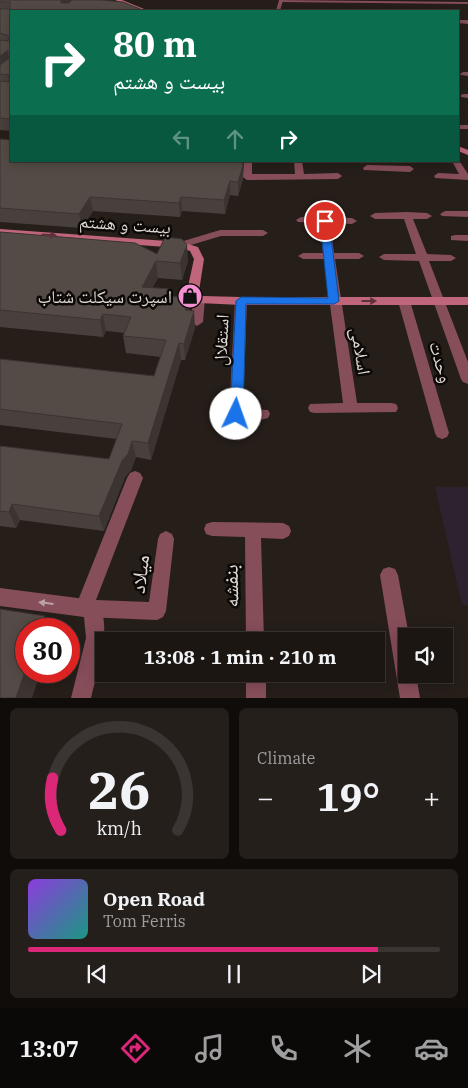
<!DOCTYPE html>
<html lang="en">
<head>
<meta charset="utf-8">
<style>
  body { margin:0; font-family:"IBM Plex Serif","Noto Naskh Arabic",serif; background:#251f1c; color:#f1f3f6; height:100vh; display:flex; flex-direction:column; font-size:19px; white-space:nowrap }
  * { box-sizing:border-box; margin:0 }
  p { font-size:16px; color:#a09fa0 }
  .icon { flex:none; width:28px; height:28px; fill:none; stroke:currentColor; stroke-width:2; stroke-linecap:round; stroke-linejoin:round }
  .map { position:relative; height:698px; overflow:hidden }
  .panel { display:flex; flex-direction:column; gap:10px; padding:10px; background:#0f0c0a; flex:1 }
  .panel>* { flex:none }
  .top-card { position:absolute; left:10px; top:10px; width:449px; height:152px; border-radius:0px; box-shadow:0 2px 12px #0003,0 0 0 1px #3a3533; background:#0b6e4f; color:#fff; overflow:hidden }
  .controls { position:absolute; left:398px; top:628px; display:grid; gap:10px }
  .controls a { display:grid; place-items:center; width:55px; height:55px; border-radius:0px; background:#1c1613; box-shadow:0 2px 12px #0003,0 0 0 1px #3a3533; font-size:25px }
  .speed { position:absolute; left:15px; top:618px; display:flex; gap:10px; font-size:25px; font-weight:700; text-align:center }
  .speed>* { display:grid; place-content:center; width:65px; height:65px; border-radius:50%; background:#1c1613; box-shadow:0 2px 12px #0003,0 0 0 1px #3a3533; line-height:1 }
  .speed .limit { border:8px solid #d22; background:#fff; color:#111 }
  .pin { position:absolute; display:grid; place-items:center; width:42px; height:42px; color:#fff; margin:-21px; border:2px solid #fff; border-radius:50%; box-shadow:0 1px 5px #0007 }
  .me { position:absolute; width:55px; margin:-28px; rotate:3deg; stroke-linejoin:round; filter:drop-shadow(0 0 4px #0008) }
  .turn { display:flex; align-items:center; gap:18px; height:105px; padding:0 20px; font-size:22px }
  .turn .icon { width:65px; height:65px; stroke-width:2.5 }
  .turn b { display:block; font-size:35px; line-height:42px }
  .lanes { display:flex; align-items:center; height:48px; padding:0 20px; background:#0003; justify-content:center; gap:25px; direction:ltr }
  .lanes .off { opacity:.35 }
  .big { font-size:38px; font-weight:800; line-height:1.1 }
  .panel .card { flex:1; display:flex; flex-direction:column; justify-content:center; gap:8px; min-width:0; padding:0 18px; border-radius:8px; background:#251f1c }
  .panel .dial { align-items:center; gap:0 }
  .dial svg { height:130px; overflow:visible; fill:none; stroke:#3a3533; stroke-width:7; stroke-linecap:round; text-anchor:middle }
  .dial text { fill:#f1f3f6; stroke:none }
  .song { display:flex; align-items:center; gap:15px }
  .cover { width:60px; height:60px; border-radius:8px; background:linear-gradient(135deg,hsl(270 70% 55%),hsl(170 70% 35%)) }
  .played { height:5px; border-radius:2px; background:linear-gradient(90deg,#db2777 85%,#3a3533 85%) }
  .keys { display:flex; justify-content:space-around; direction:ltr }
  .heat { display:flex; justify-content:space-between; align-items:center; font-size:28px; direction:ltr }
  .panel .tiles { flex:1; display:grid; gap:10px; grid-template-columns:1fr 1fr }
  .card:last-child { grid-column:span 2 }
  .trip { position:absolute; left:95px; top:632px; width:290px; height:50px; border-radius:0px; background:#1c1613; box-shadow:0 2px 12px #0003,0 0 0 1px #3a3533; font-weight:800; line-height:50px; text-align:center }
  .menu { display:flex; height:80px; justify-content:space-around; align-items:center; background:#0b0908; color:#a09fa0 }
  .menu .icon { width:35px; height:35px }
  .menu .on { color:#db2777 }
  .menu b { font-size:22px; color:#f1f3f6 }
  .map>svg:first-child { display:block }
  .education { fill:#2e2230 }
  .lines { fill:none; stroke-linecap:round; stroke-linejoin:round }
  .minor { fill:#864e59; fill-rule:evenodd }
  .tertiary { fill:#864e59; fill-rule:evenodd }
  .secondary { fill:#c0667a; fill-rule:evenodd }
  .wall { fill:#48403c }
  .shaded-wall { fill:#3b3431 }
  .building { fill:#544b46; stroke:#3b3431 }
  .oneway { fill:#5d333b }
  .oneway2 { fill:#bba1a3 }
  .route { fill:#1a73e8; stroke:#114b97 }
  .labels { text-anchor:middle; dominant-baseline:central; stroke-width:5; stroke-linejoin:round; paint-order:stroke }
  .street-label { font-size:18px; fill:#ded9d5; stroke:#0c0907 }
  .poi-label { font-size:18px; fill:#ded9d5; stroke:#0c0907; text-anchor:end }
  .near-street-label { font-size:21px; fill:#ded9d5; stroke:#0c0907 }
</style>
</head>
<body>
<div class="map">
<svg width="468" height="698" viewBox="0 0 468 698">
  <rect width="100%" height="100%" fill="#261e19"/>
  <polygon class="education" points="435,487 468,487 468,605 462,605"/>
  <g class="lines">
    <g class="minor">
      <polygon points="279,0 468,2 468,4 281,2"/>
      <polygon points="458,20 468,20 468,24 458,23"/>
      <polygon points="463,72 468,72 468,76 461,75 460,74"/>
      <polygon points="463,94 468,94 468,98 461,97 461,95"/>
      <rect x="458" y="125" width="10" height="4"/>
      <polygon points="458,159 468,174 468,180 435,178 434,176 438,173 459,174 452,161 458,161"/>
      <polygon points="244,161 252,161 252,174 295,174 294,161 302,161 304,174 338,173 342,176 338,179 247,180 243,177"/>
      <polygon points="367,165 410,166 414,169 410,172 364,170 363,168"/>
      <polygon points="445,211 468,211 468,217 442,216 440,214"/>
      <polygon points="407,212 427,213 432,216 427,219 413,219 427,254 451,255 456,258 451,261 429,261 468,362 468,384 463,382 461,379 419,261 384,260 379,257 384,254 416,254 404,219 375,219 370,216 375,213"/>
      <polygon points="301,217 352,218 357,221 352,224 330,223 334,253 359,253 364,256 359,259 335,259 357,403 391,403 396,404 398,408 396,412 315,413 310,412 308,408 310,404 343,403 324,259 303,259 298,256 303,253 323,253 320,223 298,222 296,220"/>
      <polygon points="220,230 263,230 268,233 263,236 221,236 181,248 176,245 177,243"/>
      <polygon points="455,235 468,235 468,241 451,240 451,236"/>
      <polygon points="199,295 205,299 203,322 197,326 191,322 193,299"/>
      <path d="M241,297L247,301L243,409L268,410L270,414L268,418C258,421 241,421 231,418L229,414L235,301Z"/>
      <polygon points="404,297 410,301 449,433 447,437 442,439 437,437 435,433 398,301"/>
      <polygon points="135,471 140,473 143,478 96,600 149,602 158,539 160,534 166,531 172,534 174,539 166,611 163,617 157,620 84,617 78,614 75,608 127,478 130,473"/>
      <polygon points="212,522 283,523 289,526 291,531 289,536 283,539 261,538 264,641 246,641 245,537 212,536 206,534 204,529 206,524"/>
      <polygon points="389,567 395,569 398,575 409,636 406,636 406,674 416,674 420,698 400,698 380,575 383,569"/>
      <rect x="246" y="674" width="20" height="24"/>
    </g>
    <g class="tertiary">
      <polygon points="279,0 283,0 280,11 276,11"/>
      <path d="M0,588L93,600L99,603C112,632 98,668 91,698H71L86,638L84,617L0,606Z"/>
    </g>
    <g class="secondary">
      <polygon points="115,0 122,0 149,11 142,11"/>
      <polygon points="458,146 468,150 468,155 458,151"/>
      <polygon points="0,229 181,242 198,247 204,259 199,291 202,296 241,297 468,297 468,305 241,305 199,303 195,302 187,291 194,259 190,251 180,248 0,235"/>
    </g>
  </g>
  <g class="wall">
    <polygon points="0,0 106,0 11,11 11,131 0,130"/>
    <polygon points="0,139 243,166 243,179 238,196 230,195 225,214 182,211 180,217 93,211 82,228 0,222"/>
    <polygon points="0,232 157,254 188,261 182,280 158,278 152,288 172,297 189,298 189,311 195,328 185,360 181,360 151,460 136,457 131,470 125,477 104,531 20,520 16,528 0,526 0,446 109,459 117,439 0,425 0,359 154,376 161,357 126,353 123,336 125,333 106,331 103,337 0,327"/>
  </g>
  <g class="shaded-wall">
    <polygon points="61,0 74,0 63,10 61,3"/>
    <polygon points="7,51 10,62 0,70 0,56"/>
    <polygon points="243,166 243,179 238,196 238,182"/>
    <polygon points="230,181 230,195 225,214 224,200"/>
    <polygon points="90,197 93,211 82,228 79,214"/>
    <polygon points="181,197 182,211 180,217 179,203"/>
    <polygon points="187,245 188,261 182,280 180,263"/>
    <polygon points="156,261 158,278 144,303 142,287"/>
    <polygon points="171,289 173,306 169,296"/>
    <polygon points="189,298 190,315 185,310"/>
    <polygon points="194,311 195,328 185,360 184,344"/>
    <polygon points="103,314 106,331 103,337 100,320"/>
    <polygon points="179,343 181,360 151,460 148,443"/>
    <polygon points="132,441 136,457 131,470 125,477 104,531 99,516 122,461"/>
    <polygon points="12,504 20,520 16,528 9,512"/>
    <polygon points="45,616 52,629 40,629"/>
    <polygon points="26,669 26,671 41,671 32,698 16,698"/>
  </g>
  <g class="building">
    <polygon points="0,0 61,0 61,3 69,3 72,0 101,0 123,2 145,11 11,11 11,119 0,118 0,81 9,82 9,75 0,74 0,65 9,58 10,51 7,51 0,56 0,40 8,41 10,36 0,33 0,9 10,9 10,2 0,2"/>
    <polygon points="0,139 11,140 11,161 242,161 243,166 238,182 230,181 224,200 181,197 179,203 90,197 79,214 0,208"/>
    <polygon points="0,232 135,243 157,254 165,237 182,239 187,245 180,263 156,261 142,287 171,289 169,296 189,298 185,310 194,311 184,344 179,343 148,443 132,441 128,454 122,461 99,516 12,504 9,512 0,511 0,446 109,459 122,424 0,409 0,359 154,376 166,340 123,336 131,317 103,314 100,320 0,310"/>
    <polygon points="0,609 45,616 40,629 26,629 26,669 16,698 0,698"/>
  </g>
  <defs><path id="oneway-solid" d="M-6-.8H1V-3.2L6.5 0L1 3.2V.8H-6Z" transform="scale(1.25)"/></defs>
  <g class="oneway">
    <use href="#oneway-solid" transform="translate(49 235) rotate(4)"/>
    <use href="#oneway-solid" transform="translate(369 301)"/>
  </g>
  <use class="oneway2" href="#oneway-solid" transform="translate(46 603) rotate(-173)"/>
  <polygon class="route" points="325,218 329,221 339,301 334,304 246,304 243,414 241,417 232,417 230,414 236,301 241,297 328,298 320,221"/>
  <defs>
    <symbol id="shop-disc" viewBox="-11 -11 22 22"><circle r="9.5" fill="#f590d1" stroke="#0c0907"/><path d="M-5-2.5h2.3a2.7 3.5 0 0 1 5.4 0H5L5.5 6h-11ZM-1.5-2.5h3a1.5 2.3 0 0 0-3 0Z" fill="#111"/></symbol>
  </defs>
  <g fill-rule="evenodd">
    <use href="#shop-disc" x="176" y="282" width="28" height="28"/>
  </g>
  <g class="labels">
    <g class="street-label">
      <text transform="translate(125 224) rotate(4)">بیست و هشتم</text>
      <text transform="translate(221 340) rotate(-87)">استقلال</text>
      <text transform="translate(361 351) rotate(81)">اسلامی</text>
      <text transform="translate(441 362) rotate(74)">وحدت</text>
    </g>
    <g class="poi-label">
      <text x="172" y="296">اسپرت سیکلت شتاب</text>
    </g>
    <g class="near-street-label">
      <text transform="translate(139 574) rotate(-83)">میلاد</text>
      <text transform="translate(230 586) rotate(-91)">بنفشه</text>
    </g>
  </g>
</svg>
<div class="controls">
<a><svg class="icon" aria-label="sound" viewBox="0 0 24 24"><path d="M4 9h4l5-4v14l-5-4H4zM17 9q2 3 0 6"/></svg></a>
</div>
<div class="speed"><div class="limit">30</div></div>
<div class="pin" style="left:325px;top:221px;background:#d93025"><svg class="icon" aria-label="arrive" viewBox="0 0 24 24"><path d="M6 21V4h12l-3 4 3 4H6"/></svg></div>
<svg class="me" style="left:236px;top:414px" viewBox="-20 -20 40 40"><circle r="19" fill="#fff"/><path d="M0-13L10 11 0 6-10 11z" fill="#1a73e8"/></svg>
<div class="trip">13:08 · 1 min · 210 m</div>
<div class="top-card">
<div class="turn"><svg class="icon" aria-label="right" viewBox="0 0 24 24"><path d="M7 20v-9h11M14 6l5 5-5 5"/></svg><div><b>80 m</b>بیست و هشتم</div></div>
<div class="lanes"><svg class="icon off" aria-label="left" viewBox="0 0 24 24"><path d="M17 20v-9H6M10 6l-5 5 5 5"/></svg><svg class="icon off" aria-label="ahead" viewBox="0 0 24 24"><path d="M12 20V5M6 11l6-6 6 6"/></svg><svg class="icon" aria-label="right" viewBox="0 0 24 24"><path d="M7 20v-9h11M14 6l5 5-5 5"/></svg></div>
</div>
</div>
<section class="panel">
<div class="tiles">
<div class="card dial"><svg viewBox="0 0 100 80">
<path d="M14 69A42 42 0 1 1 86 69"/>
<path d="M14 69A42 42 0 0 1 9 37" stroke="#db2777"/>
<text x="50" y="56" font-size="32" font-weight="700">26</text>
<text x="50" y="72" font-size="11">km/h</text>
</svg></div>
<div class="card"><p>Climate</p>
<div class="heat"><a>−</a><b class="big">19°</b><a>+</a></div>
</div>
<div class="card">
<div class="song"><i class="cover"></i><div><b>Open Road</b><p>Tom Ferris</p></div></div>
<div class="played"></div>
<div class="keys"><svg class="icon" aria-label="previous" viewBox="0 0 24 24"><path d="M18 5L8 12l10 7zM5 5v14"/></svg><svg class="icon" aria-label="pause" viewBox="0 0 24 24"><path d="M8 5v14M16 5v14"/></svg><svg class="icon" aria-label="next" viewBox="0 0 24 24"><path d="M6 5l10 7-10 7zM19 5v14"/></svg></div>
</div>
</div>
</section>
<nav class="menu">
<b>13:07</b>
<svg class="icon on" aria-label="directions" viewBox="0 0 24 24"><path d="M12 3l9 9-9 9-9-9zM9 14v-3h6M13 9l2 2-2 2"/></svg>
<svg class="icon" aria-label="music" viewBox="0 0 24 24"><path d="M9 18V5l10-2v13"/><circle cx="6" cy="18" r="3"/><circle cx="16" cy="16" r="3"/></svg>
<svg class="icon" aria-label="phone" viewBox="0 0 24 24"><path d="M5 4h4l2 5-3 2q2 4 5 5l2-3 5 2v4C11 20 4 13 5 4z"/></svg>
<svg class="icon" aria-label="climate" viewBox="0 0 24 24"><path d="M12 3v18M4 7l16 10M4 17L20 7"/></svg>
<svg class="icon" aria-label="car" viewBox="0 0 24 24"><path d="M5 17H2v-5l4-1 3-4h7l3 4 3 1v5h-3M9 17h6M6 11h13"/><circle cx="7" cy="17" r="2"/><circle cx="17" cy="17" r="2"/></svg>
</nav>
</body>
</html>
